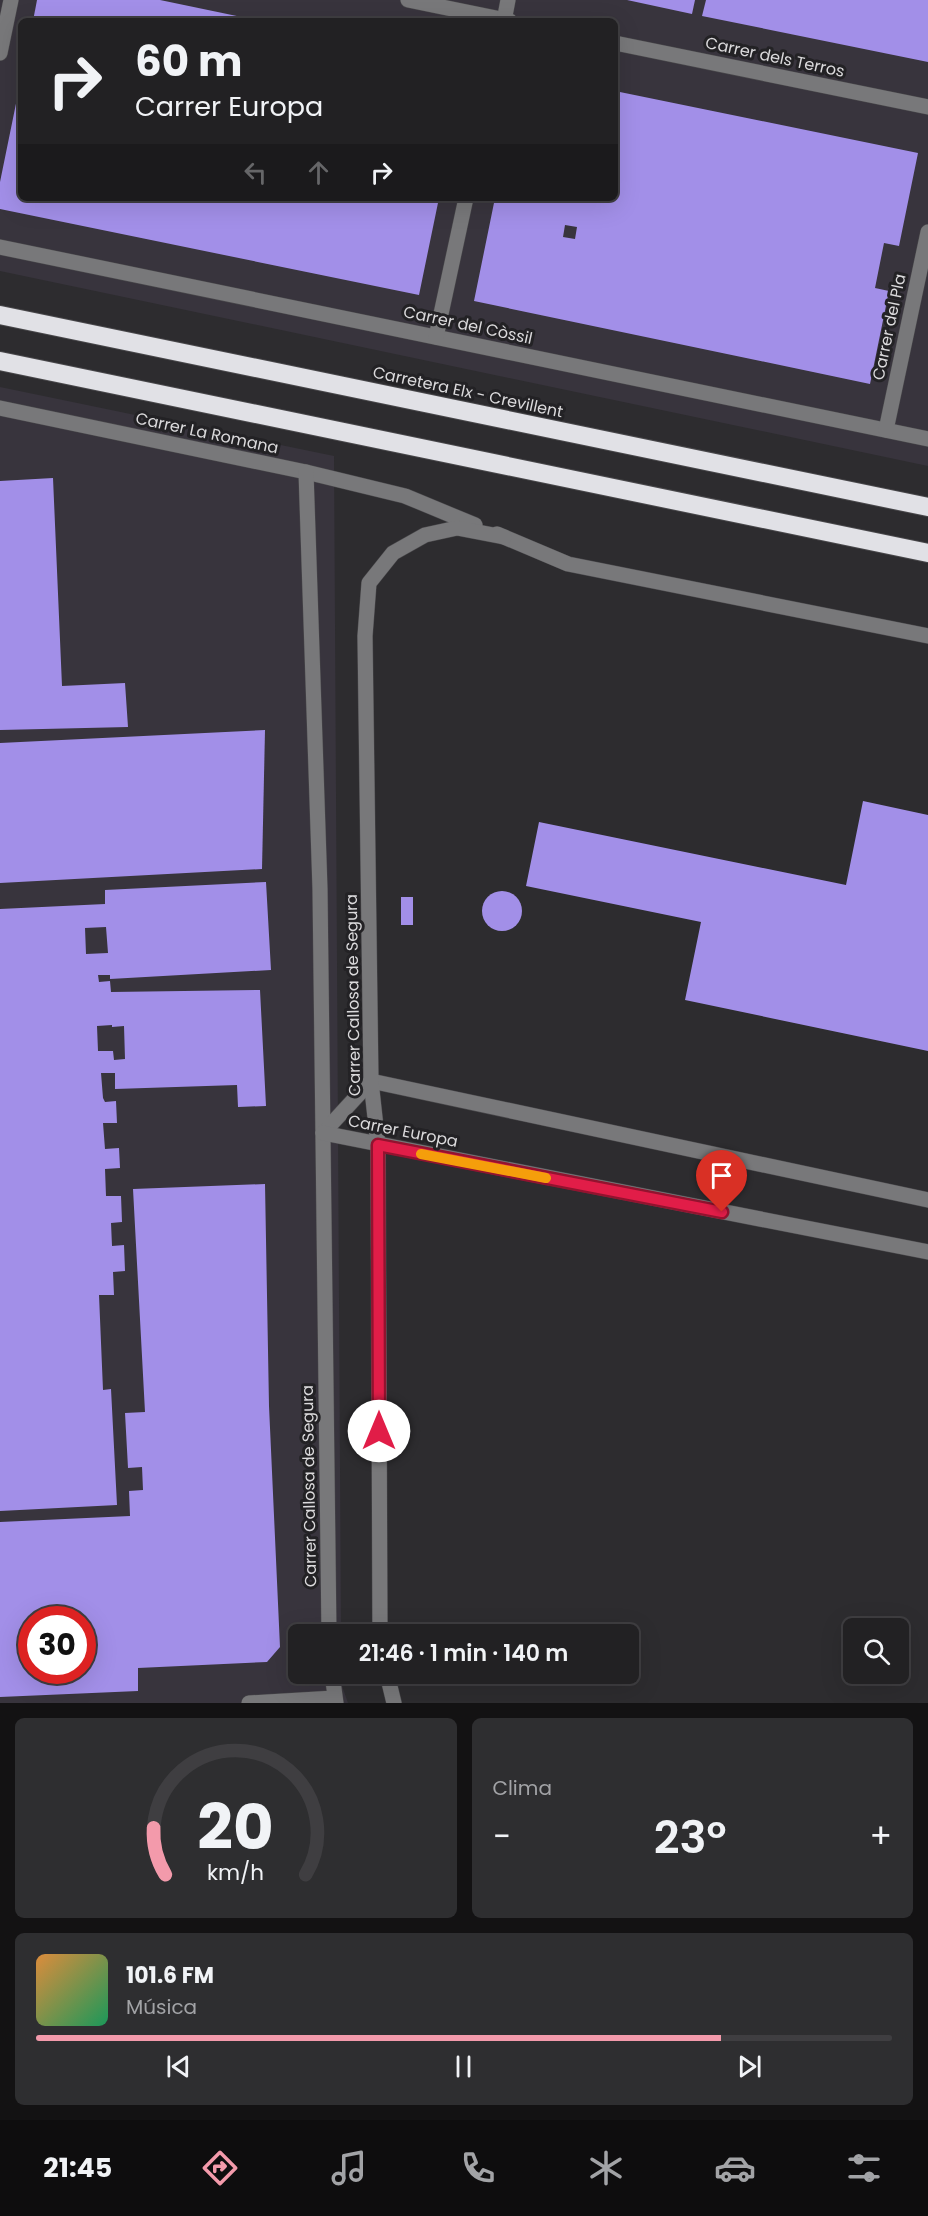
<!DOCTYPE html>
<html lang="es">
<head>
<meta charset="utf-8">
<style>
  body { margin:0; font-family:Poppins,sans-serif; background:#2e2e30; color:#f1f3f6; height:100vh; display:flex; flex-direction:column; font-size:22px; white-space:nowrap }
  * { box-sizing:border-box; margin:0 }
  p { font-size:20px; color:#a2a3a6 }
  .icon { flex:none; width:33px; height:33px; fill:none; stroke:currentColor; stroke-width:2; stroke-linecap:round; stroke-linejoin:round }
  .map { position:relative; height:1703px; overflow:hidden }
  .details { display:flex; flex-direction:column; gap:15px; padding:15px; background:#131213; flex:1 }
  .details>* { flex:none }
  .banner { position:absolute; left:18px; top:18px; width:600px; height:183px; border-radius:9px; box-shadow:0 6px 24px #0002,0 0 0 2px #3f3e41; background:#222123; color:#f1f3f6; overflow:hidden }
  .buttons { position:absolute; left:843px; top:1618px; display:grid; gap:12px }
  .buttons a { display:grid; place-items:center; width:66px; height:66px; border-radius:9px; background:#222123; box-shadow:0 6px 24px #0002,0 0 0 2px #3f3e41; font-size:30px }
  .speed { position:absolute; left:18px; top:1606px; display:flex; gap:12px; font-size:30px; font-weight:700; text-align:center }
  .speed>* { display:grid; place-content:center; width:78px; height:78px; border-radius:50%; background:#222123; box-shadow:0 6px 24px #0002,0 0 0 2px #3f3e41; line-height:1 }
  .speed .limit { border:9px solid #d22; background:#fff; color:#111 }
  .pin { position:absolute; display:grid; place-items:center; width:51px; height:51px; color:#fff; margin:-62px -26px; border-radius:50% 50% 50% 0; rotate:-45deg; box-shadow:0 0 6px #0007 }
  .pin .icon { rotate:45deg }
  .me { position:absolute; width:66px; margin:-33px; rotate:0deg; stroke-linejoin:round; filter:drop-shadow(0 0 4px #0008) }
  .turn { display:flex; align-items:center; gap:21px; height:126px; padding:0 18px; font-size:27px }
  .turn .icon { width:78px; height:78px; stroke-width:2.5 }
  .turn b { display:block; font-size:42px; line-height:51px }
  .lanes { display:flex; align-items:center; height:57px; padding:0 18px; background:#0003; justify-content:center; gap:30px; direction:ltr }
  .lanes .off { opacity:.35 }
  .big { font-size:45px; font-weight:600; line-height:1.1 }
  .details .card { flex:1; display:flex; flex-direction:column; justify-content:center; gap:9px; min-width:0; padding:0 21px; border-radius:9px; background:#2e2e30 }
  .details .dial { align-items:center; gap:0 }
  .dial svg { height:156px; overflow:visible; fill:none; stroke:#3f3e41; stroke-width:7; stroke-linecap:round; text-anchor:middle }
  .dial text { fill:#f1f3f6; stroke:none }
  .song { display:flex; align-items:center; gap:18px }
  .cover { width:72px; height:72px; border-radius:9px; background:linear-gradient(135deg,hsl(30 70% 55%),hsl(150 70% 35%)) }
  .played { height:6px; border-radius:3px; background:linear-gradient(90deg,#f39aab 80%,#3f3e41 80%) }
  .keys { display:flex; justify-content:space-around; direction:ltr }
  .heat { display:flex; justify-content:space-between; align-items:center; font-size:33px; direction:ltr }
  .details .tiles { flex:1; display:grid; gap:15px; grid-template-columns:1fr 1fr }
  .card:last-child { grid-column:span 2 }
  .trip { position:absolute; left:288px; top:1624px; width:351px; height:60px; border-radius:9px; background:#222123; box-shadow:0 6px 24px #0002,0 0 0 2px #3f3e41; font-weight:600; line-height:60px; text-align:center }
  .dock { display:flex; height:96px; justify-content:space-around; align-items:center; background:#0e0d0e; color:#a2a3a6 }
  .dock .icon { width:42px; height:42px }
  .dock .active { color:#f39aab }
  .dock b { font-size:27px; color:#f1f3f6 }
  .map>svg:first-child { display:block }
  .built { fill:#38343d; fill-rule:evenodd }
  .building { fill:#a28fe8; fill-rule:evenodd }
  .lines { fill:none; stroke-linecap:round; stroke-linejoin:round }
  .minor-casing { stroke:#49484b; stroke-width:16 }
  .highway-casing { stroke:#49484b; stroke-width:20 }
  .minor { stroke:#78787a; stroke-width:15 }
  .highway { stroke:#e1e1e6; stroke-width:18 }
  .route-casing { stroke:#92132f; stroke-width:15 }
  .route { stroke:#e11d48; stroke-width:10 }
  .slow { stroke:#f59e0b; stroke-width:10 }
  .labels { text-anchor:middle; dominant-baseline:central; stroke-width:6; stroke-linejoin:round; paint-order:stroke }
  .street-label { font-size:16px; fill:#dbdadc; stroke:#232225 }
</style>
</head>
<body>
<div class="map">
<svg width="928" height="1703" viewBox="0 0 928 1703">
  <rect width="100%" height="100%" fill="#2d2c2f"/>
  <g class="built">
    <path d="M0,0H928V466L0,271ZM21,21H615V198H21Z"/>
    <path d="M0,387L334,456L341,1635H298V1674H341V1683L348,1703H0ZM32,1620H82V1671H32Z"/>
  </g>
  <g class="building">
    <polygon points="37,0 160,0 256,20 33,21"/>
    <polygon points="627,0 695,0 692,14"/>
    <polygon points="706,0 928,0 928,62 702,16"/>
    <polygon points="20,84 21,198 439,198 419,295 0,209 0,182"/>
    <path d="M615,91L918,153L899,246L884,243L875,288L889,291L870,384L474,301L495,198H615ZM565,225L577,227L575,239L563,237Z"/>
    <polygon points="53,478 62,686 125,683 128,727 0,730 0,481"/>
    <polygon points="265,730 262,869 0,883 0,743"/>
    <polygon points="863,801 928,815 928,1051 685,1000 701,922 526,886 539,822 846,885"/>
    <path d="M266,882L271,970L110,979V975H98L99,982L110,981L111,992L260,990L266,1106L238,1107L237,1085L115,1089V1073H101L103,1098L105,1102L116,1101L117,1123H103L105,1149L119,1148L120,1168L105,1169L106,1196H121L122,1222L111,1223L112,1246L124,1245L125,1271L113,1272L114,1295H99L103,1390L111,1389L117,1505L0,1511V909L105,904V890ZM106,927L108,953L86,954L85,928ZM112,1025V1027L124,1026L125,1059L114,1060L113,1051H98L97,1026Z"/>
    <circle cx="502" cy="911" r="20"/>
    <rect x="401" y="897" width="12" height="28"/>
    <path d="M265,1184L269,1406L280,1647L267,1662L138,1668V1691L0,1697V1522L130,1516L129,1491L143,1490L142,1467L128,1468L125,1413L145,1412L133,1189ZM32,1620H82V1671H32Z"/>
  </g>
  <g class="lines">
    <defs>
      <g id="minor">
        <polyline points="408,0 510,21"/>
        <polyline points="504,21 508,0"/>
        <polyline points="615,43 928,107"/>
        <polyline points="0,53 11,0"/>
        <polyline points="0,247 928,439"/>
        <polyline points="436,337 466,198"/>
        <polyline points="0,408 306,472 405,496 475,525"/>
        <polyline points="886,430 928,232"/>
        <polyline points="306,472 320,889 329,1635"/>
        <polyline points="497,534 568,564 928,636"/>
        <polyline points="323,1133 371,1081 928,1200"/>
        <polyline points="323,1133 928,1252"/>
        <polyline points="380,1635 378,1145 371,1081 365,636 369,583 393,553 425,535 457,528 504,537"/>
        <polyline points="332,1674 336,1703"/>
        <polyline points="387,1674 394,1703"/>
        <polyline points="249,1703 334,1698"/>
      </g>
      <g id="highway">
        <polyline points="0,315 928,507"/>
        <polyline points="0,361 928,553"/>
      </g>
    </defs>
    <use href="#minor" class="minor-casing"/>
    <use href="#highway" class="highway-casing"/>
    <use href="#minor" class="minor"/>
    <use href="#highway" class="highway"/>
  </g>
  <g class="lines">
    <defs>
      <polyline id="route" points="379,1431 378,1145 722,1212"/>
    </defs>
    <use href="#route" class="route-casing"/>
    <use href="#route" class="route"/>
    <polyline class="slow" points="421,1154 546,1178"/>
  </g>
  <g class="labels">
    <g class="street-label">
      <text transform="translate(775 57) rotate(12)">Carrer dels Terros</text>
      <text transform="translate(468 325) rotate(12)">Carrer del Còssil</text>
      <text transform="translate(889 327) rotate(-78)">Carrer del Pla</text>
      <text transform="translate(468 392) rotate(12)">Carretera Elx - Crevillent</text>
      <text transform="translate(207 433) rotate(12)">Carrer La Romana</text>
      <text transform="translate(353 995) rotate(-91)">Carrer Callosa de Segura</text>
      <text transform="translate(403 1131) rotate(11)">Carrer Europa</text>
      <text transform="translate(309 1486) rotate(-91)">Carrer Callosa de Segura</text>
    </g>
  </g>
</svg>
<div class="buttons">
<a><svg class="icon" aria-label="search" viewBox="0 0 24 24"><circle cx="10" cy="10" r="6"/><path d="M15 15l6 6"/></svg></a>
</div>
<div class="speed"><div class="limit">30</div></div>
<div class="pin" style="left:722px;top:1212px;background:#d93025"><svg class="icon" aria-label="arrive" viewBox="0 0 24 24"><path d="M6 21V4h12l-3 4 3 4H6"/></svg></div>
<svg class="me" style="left:379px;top:1431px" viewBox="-20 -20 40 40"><circle r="19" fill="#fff"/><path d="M0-13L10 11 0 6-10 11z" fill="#e11d48"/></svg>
<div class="trip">21:46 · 1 min · 140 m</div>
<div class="banner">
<div class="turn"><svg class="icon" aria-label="right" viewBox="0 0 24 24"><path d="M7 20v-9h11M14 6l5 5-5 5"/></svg><div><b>60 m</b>Carrer Europa</div></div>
<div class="lanes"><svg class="icon off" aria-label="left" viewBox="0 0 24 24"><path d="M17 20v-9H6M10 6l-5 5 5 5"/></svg><svg class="icon off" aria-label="ahead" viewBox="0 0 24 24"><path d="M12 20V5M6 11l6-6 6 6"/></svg><svg class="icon" aria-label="right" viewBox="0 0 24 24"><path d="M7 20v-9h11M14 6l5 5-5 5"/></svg></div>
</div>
</div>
<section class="details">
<div class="tiles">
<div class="card dial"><svg viewBox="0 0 100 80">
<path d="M14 69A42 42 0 1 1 86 69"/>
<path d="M14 69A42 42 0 0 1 8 45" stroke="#f39aab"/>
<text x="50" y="56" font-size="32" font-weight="700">20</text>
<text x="50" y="72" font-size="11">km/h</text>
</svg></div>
<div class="card"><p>Clima</p>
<div class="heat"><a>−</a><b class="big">23°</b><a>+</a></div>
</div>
<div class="card">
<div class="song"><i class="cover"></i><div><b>101.6 FM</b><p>Música</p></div></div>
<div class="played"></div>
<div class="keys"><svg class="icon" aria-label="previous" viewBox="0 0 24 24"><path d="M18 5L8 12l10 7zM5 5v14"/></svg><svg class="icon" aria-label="pause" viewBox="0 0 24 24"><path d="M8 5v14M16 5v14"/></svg><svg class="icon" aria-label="next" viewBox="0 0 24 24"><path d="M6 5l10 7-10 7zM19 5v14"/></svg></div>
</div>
</div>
</section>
<nav class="dock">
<b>21:45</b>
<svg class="icon active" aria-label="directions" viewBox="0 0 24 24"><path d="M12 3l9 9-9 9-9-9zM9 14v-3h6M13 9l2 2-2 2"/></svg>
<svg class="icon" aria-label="music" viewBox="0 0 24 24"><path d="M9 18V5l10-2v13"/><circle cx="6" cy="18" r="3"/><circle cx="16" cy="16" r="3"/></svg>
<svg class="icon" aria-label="phone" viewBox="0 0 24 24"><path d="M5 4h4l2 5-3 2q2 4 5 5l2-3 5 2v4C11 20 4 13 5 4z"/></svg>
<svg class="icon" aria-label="climate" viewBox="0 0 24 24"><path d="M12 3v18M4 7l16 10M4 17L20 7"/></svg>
<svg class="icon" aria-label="car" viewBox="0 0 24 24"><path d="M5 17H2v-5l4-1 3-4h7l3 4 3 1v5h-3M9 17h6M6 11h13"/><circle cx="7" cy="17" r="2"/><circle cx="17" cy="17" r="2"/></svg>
<svg class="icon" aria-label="filters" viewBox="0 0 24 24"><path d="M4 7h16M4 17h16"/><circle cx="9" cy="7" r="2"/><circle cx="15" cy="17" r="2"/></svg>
</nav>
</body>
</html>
